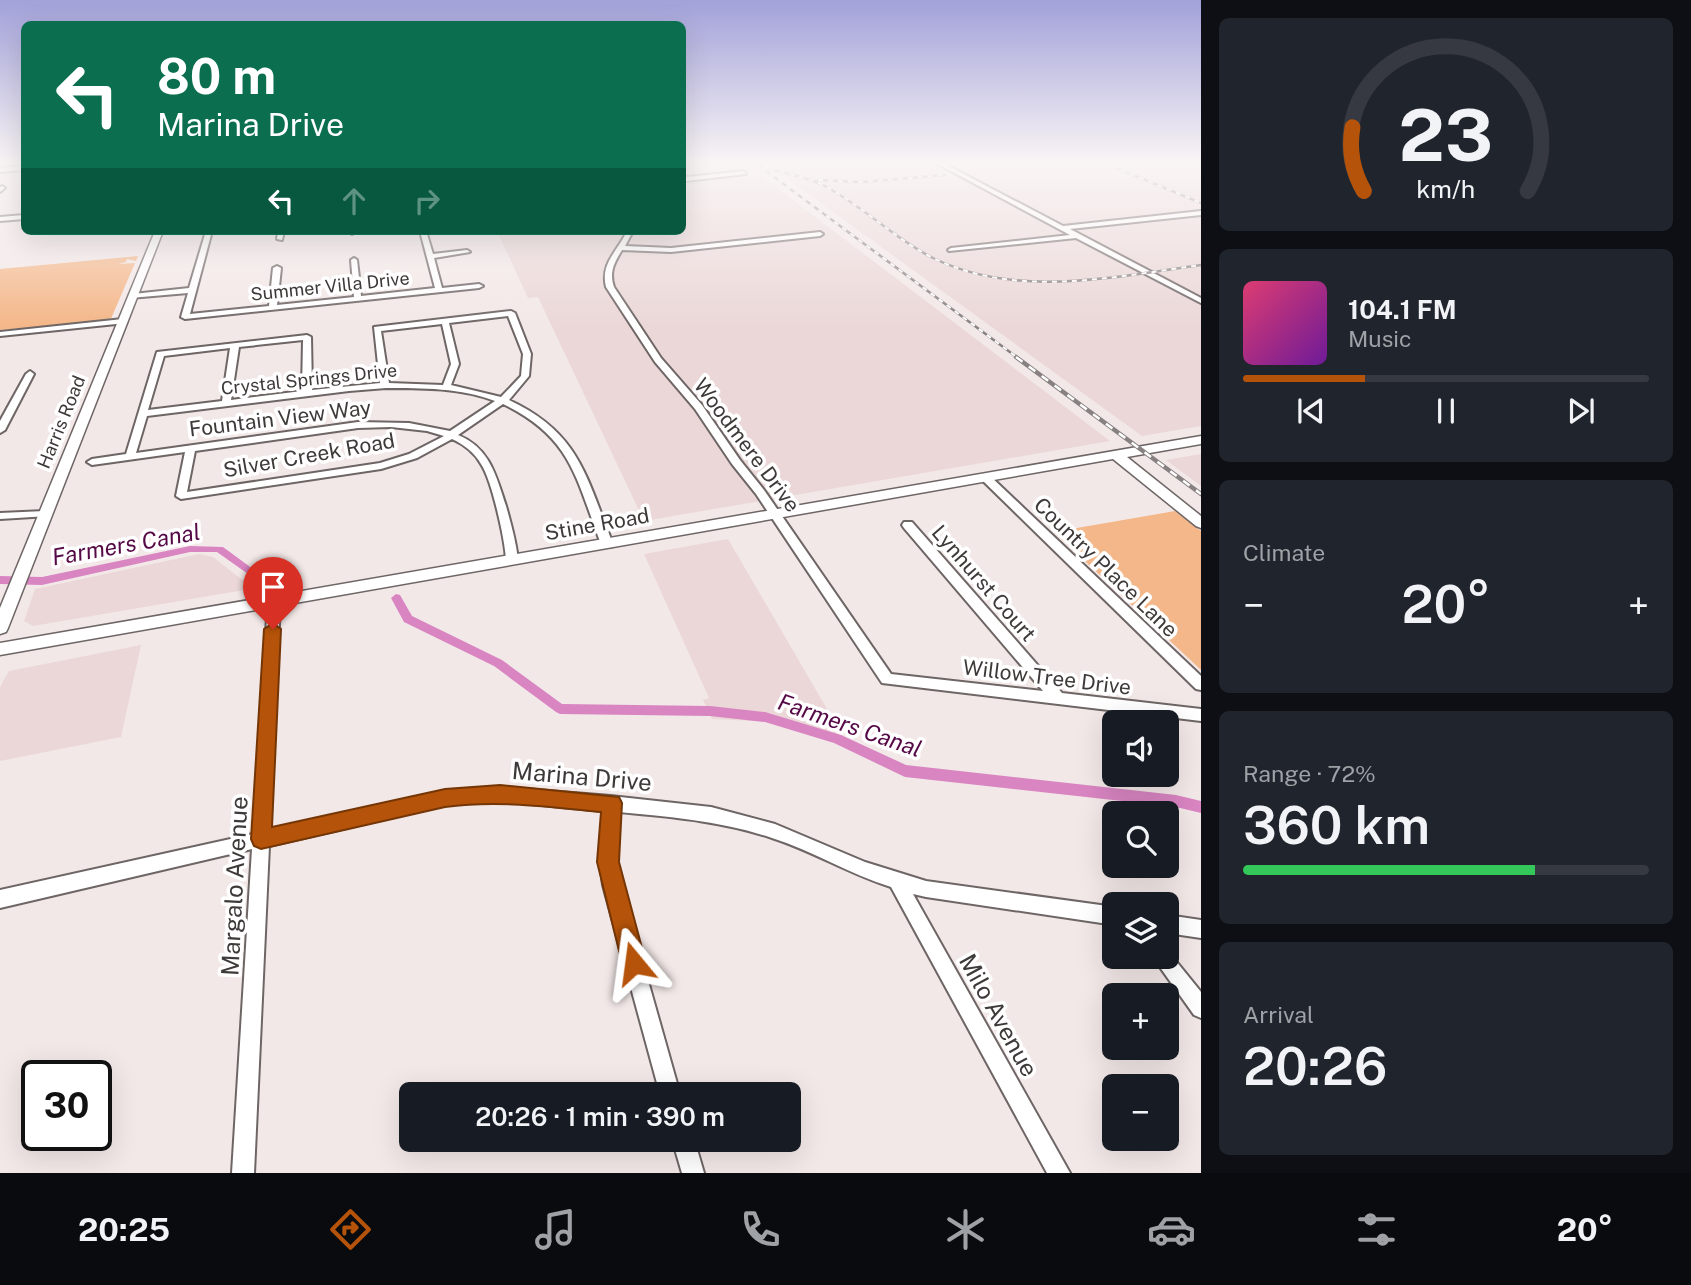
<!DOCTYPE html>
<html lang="en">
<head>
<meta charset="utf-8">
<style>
  body { margin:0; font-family:"Public Sans",sans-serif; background:#20242c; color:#f1f3f6; height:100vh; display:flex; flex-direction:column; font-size:26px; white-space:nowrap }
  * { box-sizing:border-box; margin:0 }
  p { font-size:23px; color:#9ea1a6 }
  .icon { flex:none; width:38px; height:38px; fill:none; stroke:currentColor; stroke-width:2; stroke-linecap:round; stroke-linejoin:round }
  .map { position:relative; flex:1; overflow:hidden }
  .sheet { display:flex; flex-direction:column; gap:18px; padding:18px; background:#0d0f14; width:490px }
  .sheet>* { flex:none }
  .hud { position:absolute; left:21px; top:21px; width:665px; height:214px; border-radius:10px; box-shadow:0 7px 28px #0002; background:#0b6e4f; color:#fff; overflow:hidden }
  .tools { position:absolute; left:1102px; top:710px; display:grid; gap:14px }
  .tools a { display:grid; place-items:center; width:77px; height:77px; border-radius:10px; background:#171b24; box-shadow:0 7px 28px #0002; font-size:35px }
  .speed { position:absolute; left:21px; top:1060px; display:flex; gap:14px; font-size:35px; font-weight:700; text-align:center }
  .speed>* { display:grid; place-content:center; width:91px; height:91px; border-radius:50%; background:#171b24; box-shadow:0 7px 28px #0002; line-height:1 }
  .speed .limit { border:4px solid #111; border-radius:10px; background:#fff; color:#111 }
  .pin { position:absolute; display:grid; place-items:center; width:60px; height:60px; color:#fff; margin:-72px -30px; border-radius:50% 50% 50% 0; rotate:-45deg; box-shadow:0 0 7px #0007 }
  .pin .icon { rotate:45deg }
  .me { position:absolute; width:77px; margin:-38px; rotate:344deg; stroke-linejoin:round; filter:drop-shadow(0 0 5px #0008) }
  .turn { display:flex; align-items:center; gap:24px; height:147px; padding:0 21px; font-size:32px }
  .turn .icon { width:91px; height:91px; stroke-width:2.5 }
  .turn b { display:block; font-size:49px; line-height:60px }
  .lanes { display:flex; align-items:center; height:66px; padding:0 21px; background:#0003; justify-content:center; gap:35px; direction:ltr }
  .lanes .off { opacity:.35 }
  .big { font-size:52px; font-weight:600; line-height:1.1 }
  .sheet .tile { flex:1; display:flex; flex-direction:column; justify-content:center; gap:10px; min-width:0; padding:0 24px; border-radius:10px; background:#20242c }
  .sheet .dial { align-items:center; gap:0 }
  .dial svg { height:182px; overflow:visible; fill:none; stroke:#363941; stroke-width:7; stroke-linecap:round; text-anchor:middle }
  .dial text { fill:#f1f3f6; stroke:none }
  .song { display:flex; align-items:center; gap:21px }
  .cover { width:84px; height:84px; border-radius:10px; background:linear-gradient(135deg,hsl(340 70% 55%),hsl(280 70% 35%)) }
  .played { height:7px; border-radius:4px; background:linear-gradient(90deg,#b45309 30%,#363941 30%) }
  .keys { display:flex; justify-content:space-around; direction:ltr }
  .heat { display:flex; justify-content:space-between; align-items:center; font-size:38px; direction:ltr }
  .charge { height:10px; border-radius:5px; background:linear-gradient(90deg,#34c759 72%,#363941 0) }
  .trip { position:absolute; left:399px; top:1082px; width:402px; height:70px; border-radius:10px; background:#171b24; box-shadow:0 7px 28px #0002; font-weight:600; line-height:70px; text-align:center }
  .tabs { display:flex; height:112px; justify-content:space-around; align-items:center; background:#090b0e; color:#9ea1a6 }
  .tabs .icon { width:49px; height:49px }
  .tabs .current { color:#b45309 }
  .tabs b { font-size:32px; color:#f1f3f6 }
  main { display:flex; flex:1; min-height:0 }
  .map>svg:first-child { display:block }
  .built { fill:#ebd7d7 }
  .green { fill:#f4b789 }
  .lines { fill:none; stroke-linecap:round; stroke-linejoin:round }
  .canal { fill:#d985c2; fill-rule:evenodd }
  .street-casing { stroke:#6e6565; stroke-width:4 }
  .secondary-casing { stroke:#6e6565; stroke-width:3 }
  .street { fill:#fff; fill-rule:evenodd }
  .secondary { fill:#fff; fill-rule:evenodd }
  .rail-far1-casing { stroke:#888181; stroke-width:2.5 }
  .rail-casing { stroke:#888181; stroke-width:4.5 }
  .rail-far1 { stroke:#fff; stroke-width:2; stroke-dasharray:5; stroke-linecap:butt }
  .rail { stroke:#fff; stroke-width:2.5; stroke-dasharray:8; stroke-linecap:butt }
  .route { fill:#b45309; stroke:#753606; stroke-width:2 }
  .labels { text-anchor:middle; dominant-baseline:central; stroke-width:7; stroke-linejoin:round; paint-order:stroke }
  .far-street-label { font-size:18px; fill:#3f3a3a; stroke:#fff }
  .street-label { font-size:21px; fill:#3f3a3a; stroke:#fff }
  .water-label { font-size:23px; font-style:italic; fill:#550946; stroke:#fff }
  .near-street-label { font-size:24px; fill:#3f3a3a; stroke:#fff }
</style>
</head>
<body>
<main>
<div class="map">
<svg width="1201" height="1173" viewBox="0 0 1201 1173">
  <rect width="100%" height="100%" fill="#f3e8e8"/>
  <g class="built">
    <polygon points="683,162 743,162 1110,441 644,521 538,297 528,298 497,231 682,231"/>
    <polygon points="764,162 1201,162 1201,426 1142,436"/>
    <polygon points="1201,454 1201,486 1166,460"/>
    <polygon points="728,539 848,745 775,722 712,719 703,700 709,698 644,554"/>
    <polygon points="199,554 213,557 241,579 256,583 256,588 33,626 24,621 35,589"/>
    <polygon points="141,645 121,737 0,761 0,687 9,671"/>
  </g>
  <g class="green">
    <polygon points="138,256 136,261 127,259 126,262 118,264 135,263 110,321 0,330 0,269"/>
    <polygon points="1175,511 1201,531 1201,670 1054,532"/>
  </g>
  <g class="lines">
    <g class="canal">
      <polygon points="190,546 223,547 257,572 256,574 248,574 217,552 190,552 42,585 0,584 0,576 42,577"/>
      <polygon points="396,594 400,595 412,616 502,660 562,704 710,706 765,712 841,735 906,765 1176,795 1201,801 1201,813 1176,807 905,777 834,743 765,722 710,716 560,714 556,712 494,666 404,622 391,598"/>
    </g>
    <defs>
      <g id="street">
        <polygon points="934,162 941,162 1063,226 1201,211 1201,215 1070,229 1201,298 1201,303 1076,238 949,251 948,250 951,248 1070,235"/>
        <polygon points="24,166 24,170 0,172 0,168"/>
        <polygon points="744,171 746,174 686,181 682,179 682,174 687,177"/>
        <polygon points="2,186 5,188 0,192 0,187"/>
        <polygon points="24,215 24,219 0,221 0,217"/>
        <polygon points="206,231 212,231 190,314 269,306 273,268 277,266 281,268 277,305 354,297 351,260 354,258 357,260 361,296 435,288 420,231 426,231 433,254 467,250 470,252 434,258 442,288 479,284 483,286 479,288 185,319 181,317 188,293 130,298 129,296 133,294 189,288"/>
        <polygon points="278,231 284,231 282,240 277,239"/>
        <polygon points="349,231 355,231 355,232 352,234"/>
        <path d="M627,231H633L625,246L671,248L820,232L823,234L820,236L671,252L622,250C614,263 609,272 614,287L661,358L702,405L740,460L764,490L891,674L1043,691L904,528L902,525L904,522H912L1062,693L1201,709V721L882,683L756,494L732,464L695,409L655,362L606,287C600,263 618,251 627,231Z"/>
        <path d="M511,311L515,313L531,354L529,376L509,400C580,433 586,477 613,544L611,547H603L601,544C576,479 572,437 503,404L458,435C490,448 496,476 506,506C511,524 516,541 518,560L512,564L506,560C505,540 492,480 481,464C475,453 463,444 452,439L417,458L381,469L181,499L176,496L185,452L92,465L87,462L92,459L126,454L157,352L307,335L311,337L312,390L380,383L374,327ZM508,316L523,354L521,376L501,397L451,385L459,364L449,323ZM442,324L451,364L443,385L389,383L381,331ZM303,340L302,391L231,400L239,347ZM230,348L222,401L148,410L164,356ZM386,388C423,388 461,388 495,401L450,431L409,423L358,422L136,453L147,416L349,391ZM391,427L427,431L444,436L409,454L380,463L187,492L195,451L358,428Z"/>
        <polygon points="123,319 127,321 126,323 0,336 0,332"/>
        <polygon points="30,371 34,374 5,430 0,433 0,421 26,374"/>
        <polygon points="985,474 989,475 1201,676 1201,690 1196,689 981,479 980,477"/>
        <polygon points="45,511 49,512 51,514 49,516 0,519 0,513"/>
        <path d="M274,598L280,602L270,830L445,791L500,787L611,796L711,807L775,824L865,862L926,881L1115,907V925L926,897L913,894L1070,1173H1047L891,887C849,874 813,851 772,838C722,821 671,817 618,812L616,862L621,885L680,1094H660L603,885L600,862L603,811L500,801L445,805L269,846L254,1173H232L252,849L0,908V890L253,834L268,602Z"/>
        <polygon points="1167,915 1201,920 1201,938 1167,933"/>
        <polygon points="1167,950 1201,992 1201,1018 1194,1015 1157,963 1154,957 1167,957"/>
        <polygon points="672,1139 694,1139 704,1173 682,1173"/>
      </g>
      <g id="secondary">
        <polygon points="155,231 163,231 8,628 6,632 0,634 0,608"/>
        <polygon points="1201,436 1201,444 1127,457 1201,516 1201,528 1196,526 1113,459 0,655 0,643"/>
      </g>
    </defs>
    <use href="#street" class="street-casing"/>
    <use href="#secondary" class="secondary-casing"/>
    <use href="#street" class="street"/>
    <use href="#secondary" class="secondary"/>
    <defs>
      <g id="rail-far1">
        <polyline points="754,162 1018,358"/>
        <polyline points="1102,162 1201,203"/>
        <path d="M770,169C787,174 805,177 821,184C861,204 893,238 933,258C1017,299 1112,277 1201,265"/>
        <polyline points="818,180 862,182 945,175"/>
      </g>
      <polyline id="rail" points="1016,357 1201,494"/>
    </defs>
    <use href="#rail-far1" class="rail-far1-casing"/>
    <use href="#rail" class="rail-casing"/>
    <use href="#rail-far1" class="rail-far1"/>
    <use href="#rail" class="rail"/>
  </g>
  <linearGradient id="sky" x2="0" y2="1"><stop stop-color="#a2a1d9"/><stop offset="0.5" stop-color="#faf5f5"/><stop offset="1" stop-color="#faf5f5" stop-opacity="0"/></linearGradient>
  <rect width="1201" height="326" fill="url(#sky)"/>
  <path class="route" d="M273,623L281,629L272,827L445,789L500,785L619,797L622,803L619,862L646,963L642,971L634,975L625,971L622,963L597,862L601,812C549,807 498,800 445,807L261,849L254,846L251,839L264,629Z"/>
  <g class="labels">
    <g class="far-street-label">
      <text transform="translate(330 286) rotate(-6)">Summer Villa Drive</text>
      <text transform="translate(309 379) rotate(-6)">Crystal Springs Drive</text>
      <text transform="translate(61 422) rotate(-68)">Harris Road</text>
    </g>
    <g class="street-label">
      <text transform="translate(280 418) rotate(-7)">Fountain View Way</text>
      <text transform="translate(747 445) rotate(53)">Woodmere Drive</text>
      <text transform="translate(309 455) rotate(-10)">Silver Creek Road</text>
      <text transform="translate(597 524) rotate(-10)">Stine Road</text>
      <text transform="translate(1106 567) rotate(44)">Country Place Lane</text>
      <text transform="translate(984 583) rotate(49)">Lynhurst Court</text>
      <text transform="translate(1047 677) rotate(7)">Willow Tree Drive</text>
    </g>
    <g class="water-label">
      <text transform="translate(126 544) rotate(-10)">Farmers Canal</text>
      <text transform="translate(850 725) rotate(19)">Farmers Canal</text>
    </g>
    <g class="near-street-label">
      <text transform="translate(582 776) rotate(5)">Marina Drive</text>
      <text transform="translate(234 886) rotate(-87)">Margalo Avenue</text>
      <text transform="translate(999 1015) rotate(61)">Milo Avenue</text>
    </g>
  </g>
</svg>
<div class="tools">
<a><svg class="icon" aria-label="sound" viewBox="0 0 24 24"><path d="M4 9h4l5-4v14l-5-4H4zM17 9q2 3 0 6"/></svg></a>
<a><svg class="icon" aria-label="search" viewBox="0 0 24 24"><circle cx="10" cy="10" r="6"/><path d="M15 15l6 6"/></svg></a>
<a><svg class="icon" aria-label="layers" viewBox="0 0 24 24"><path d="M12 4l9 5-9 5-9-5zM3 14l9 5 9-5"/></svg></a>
<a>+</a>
<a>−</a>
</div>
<div class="speed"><div class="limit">30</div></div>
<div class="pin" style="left:273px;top:629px;background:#d93025"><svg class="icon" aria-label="arrive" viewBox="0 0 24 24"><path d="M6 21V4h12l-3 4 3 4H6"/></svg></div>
<svg class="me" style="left:634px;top:963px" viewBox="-20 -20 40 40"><path d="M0-17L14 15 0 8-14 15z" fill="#b45309" stroke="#fff" stroke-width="4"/></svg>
<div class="trip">20:26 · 1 min · 390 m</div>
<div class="hud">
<div class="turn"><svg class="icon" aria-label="left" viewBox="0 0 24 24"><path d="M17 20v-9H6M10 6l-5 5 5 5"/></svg><div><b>80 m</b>Marina Drive</div></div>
<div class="lanes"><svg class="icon" aria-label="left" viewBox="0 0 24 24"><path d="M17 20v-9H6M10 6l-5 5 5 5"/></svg><svg class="icon off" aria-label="ahead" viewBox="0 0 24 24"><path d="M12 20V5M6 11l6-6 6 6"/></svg><svg class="icon off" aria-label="right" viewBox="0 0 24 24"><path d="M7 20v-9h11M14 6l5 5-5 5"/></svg></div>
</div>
</div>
<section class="sheet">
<div class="tile dial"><svg viewBox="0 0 100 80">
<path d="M14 69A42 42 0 1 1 86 69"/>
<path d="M14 69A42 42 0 0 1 9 41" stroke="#b45309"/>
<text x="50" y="56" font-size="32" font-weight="700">23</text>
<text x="50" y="72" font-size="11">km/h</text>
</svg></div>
<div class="tile">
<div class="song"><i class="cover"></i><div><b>104.1 FM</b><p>Music</p></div></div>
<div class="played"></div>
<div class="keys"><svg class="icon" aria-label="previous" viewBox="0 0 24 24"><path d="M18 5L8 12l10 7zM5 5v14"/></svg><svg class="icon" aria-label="pause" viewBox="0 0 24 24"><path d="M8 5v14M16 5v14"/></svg><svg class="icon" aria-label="next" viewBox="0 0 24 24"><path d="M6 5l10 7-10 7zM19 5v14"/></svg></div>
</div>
<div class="tile"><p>Climate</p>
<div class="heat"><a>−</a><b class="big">20°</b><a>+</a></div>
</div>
<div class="tile"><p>Range · 72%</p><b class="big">360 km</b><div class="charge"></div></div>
<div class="tile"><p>Arrival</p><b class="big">20:26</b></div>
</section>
</main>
<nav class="tabs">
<b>20:25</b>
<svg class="icon current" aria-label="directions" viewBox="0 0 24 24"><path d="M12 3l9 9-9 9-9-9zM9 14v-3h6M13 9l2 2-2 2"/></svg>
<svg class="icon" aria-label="music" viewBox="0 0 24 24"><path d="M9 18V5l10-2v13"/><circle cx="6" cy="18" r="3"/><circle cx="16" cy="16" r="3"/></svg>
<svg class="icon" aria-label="phone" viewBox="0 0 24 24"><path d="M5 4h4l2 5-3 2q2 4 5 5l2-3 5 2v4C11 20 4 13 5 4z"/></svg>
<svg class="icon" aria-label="climate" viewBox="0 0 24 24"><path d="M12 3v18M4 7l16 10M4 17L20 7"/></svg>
<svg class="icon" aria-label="car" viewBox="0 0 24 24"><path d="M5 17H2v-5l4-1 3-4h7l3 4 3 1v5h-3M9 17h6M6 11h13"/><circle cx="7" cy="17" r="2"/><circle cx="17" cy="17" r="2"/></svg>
<svg class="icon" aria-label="filters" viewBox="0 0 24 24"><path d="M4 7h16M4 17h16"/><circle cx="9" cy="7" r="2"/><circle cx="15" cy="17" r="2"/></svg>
<b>20°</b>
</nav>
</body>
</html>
